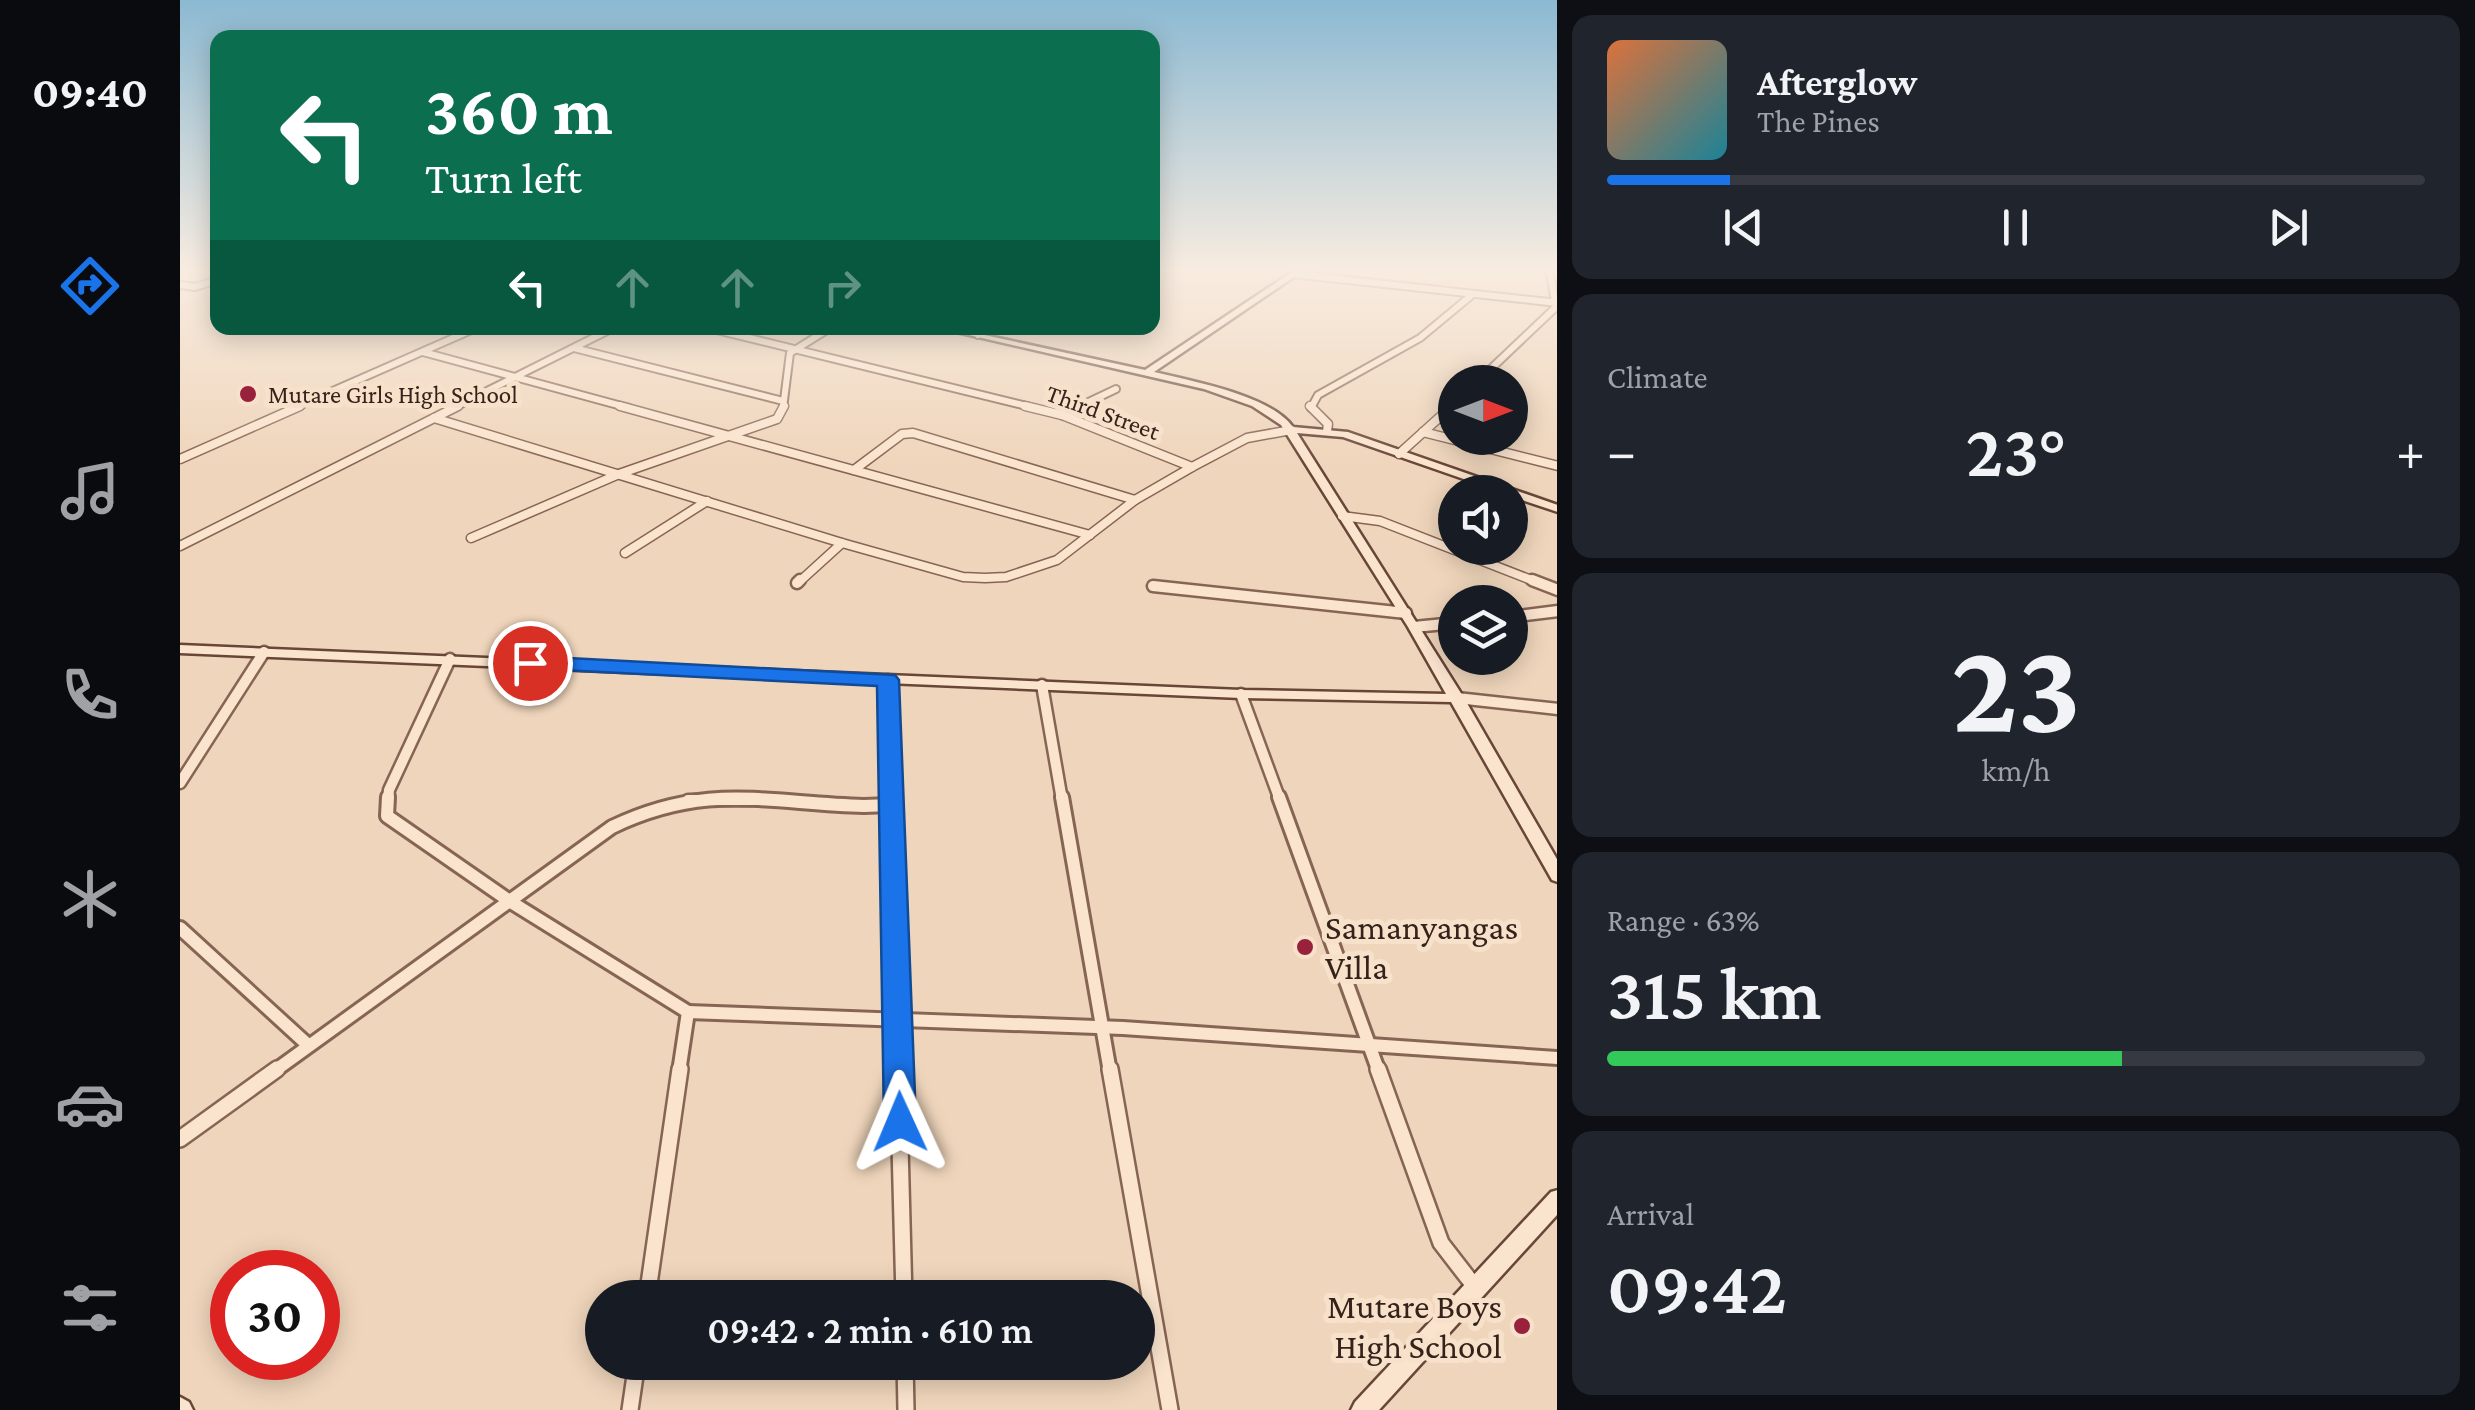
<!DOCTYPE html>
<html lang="en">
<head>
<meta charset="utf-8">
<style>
  body { margin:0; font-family:"Crimson Pro",serif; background:#20242c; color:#f1f3f6; height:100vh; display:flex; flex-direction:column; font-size:38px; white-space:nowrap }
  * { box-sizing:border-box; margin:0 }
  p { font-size:32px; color:#9ea1a6 }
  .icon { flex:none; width:55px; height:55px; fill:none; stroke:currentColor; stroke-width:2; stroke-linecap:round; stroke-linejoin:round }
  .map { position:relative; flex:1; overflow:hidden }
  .panel { display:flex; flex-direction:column; gap:15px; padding:15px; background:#0d0f14; width:918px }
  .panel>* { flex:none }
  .banner { position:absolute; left:30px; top:30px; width:950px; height:305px; border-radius:20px; box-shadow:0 5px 25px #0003; background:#0b6e4f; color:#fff; overflow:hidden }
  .needle { width:65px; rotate:90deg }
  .fabs { position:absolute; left:1258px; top:365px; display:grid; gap:20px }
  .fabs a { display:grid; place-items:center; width:90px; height:90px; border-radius:50%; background:#171b24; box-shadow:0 5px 25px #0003; font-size:50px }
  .speed { position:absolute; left:30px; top:1250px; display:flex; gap:20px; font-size:50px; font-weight:700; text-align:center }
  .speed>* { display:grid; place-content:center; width:130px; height:130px; border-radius:50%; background:#171b24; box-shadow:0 5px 25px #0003; line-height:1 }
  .speed .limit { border:15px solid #d22; background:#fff; color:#111 }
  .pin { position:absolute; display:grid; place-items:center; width:85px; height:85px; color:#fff; margin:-42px; border:5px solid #fff; border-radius:50%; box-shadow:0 2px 10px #0007 }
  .me { position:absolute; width:110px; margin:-55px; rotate:359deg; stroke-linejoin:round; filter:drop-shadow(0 0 8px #0008) }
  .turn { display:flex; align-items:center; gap:35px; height:210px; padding:0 50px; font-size:45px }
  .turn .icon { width:130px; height:130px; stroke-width:2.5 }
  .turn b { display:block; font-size:70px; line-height:85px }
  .lanes { display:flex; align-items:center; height:95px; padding:0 50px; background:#0003; justify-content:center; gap:50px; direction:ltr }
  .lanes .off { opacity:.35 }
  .big { font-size:75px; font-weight:600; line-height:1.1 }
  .panel .card { flex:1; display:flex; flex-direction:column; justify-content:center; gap:15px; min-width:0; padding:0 35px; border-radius:20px; background:#20242c }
  .panel .dial { align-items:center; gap:0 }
  .dial b { font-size:130px; line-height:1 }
  .song { display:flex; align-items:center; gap:30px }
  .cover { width:120px; height:120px; border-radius:15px; background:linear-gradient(135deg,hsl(20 70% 55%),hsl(190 70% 35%)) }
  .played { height:10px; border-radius:5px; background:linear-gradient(90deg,#1a73e8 15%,#363941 15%) }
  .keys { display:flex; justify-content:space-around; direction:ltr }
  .heat { display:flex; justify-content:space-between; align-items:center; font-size:55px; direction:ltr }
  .charge { height:15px; border-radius:8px; background:linear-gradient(90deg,#34c759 63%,#363941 0) }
  .trip { position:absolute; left:405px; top:1280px; width:570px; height:100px; border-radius:50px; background:#171b24; box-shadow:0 5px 25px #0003; font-weight:600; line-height:100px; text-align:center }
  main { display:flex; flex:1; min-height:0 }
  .menu { display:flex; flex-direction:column; width:180px; justify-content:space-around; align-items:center; background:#090b0e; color:#9ea1a6 }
  .menu .icon { width:70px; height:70px }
  .menu .selected { color:#1a73e8 }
  .menu b { font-size:45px; color:#f1f3f6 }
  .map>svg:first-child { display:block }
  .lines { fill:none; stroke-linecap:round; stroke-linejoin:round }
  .street-far4-casing { stroke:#876554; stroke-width:10 }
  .street-far3-casing { stroke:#876554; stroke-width:11 }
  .street-far2-casing { stroke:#876554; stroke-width:15 }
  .street-far1-casing { stroke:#876554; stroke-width:18 }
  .street-casing { stroke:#876554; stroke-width:20 }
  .secondary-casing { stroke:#684638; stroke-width:5 }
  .street-far4 { stroke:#fae4ce; stroke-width:6 }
  .street-far3 { stroke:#fae4ce; stroke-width:8 }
  .street-far2 { stroke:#fae4ce; stroke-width:10 }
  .street-far1 { stroke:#fae4ce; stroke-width:12 }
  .street { stroke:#fae4ce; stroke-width:15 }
  .secondary { fill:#fae4ce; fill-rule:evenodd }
  .route { fill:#1a73e8; stroke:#114b97; stroke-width:2.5 }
  .poi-dot { fill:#98223b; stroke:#f7e1ca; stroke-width:4 }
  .labels { text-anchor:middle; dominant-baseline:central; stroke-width:10; stroke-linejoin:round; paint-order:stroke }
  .far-poi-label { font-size:25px; fill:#35221a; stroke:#f7e1ca; text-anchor:start }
  .far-street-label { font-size:25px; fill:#35221a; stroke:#f7e1ca }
  .near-poi-label { font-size:35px; fill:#35221a; stroke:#f7e1ca; text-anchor:start }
</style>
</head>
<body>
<main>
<nav class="menu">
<b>09:40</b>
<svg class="icon selected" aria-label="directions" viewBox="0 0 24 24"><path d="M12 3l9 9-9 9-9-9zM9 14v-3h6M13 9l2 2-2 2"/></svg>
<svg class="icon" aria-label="music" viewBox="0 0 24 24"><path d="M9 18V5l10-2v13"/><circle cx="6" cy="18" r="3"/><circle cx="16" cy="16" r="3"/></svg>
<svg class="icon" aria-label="phone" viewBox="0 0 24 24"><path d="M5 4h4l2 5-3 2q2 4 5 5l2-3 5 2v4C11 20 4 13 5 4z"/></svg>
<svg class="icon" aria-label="climate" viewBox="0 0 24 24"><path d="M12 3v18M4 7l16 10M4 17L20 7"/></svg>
<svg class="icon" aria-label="car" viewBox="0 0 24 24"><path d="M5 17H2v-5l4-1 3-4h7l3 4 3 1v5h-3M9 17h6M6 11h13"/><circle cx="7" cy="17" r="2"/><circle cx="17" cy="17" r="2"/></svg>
<svg class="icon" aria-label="filters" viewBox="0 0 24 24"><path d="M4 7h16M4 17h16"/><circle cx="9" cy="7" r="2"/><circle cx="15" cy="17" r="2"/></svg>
</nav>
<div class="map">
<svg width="1378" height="1410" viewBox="0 0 1378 1410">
  <rect width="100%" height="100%" fill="#efd5bb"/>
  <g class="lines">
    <defs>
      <g id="street-far4">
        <polyline points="1113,274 1378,303"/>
        <polyline points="0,285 15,287 38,280"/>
        <polyline points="528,328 855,408"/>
        <polyline points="798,335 809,328"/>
        <polyline points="394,348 603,401"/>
        <polyline points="243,352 449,408"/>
        <polyline points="1297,382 1376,307 1369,268"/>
        <polyline points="114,408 296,328"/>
        <polyline points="273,408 433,328"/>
        <polyline points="603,408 610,353 650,328"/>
        <polyline points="896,408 936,389"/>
        <polyline points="1131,408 1138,395 1240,338 1293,294"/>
        <polyline points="1269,408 1275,403"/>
      </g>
      <g id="street-far3">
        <polyline points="440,406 910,535"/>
        <polyline points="845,406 882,415 1012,467"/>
        <polyline points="1130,406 1148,424 1147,431"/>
        <polyline points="882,415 901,406"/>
        <polyline points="254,418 662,543 783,577 805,578 826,577 877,560 955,500 1012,467 1067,438 1111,430"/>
        <polyline points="1243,432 1378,466"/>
        <polyline points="1219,454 1272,406"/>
        <polyline points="0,459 120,406"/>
        <polyline points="674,470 722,434 733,433 955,500"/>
        <polyline points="1162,516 1200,521 1359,583"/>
        <polyline points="291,538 439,474 597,419 604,406"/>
        <polyline points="0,546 278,406"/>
        <polyline points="445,553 527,501"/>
        <polyline points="618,583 662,543"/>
      </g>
      <g id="street-far2">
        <polyline points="1352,580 1378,590"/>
        <polyline points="617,583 620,580"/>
        <polyline points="973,586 1226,613"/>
        <polyline points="1330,617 1378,611"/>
        <polyline points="1234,627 1275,623"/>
        <polyline points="708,680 710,800"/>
        <polyline points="862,685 882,800"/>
        <polyline points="1061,694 1100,800"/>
        <polyline points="1277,698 1378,709"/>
        <polyline points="0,783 84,652"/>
        <polyline points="208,800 209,790 270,659"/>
        <polyline points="508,800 591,800"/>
      </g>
      <g id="street-far1">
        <polyline points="208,797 207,816 331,902 508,1012 499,1072"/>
        <polyline points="882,797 930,1072"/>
        <polyline points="1099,797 1199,1072"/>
        <polyline points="710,805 718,1072"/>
        <polyline points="0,928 128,1045"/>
        <polyline points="508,1012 943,1028 1378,1058"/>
        <path d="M93,1072L432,827C526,782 585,803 684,806L710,805V797"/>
      </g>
      <g id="street">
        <polyline points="718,1069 724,1298"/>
        <polyline points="930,1069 990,1410"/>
        <polyline points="1198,1069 1261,1243 1295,1287"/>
        <polyline points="0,1139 97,1069"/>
        <polyline points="467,1298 500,1069"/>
        <polyline points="725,1362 726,1410"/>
        <polyline points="450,1410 457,1362"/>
      </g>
      <g id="secondary">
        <path d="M1118,268H1127L974,372C1011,381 1090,395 1113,427L1168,432L1378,505V512L1330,496V492H1321L1163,437L1117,433L1284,698L1378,861V882L1372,880L1271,702L1061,698L0,653V645L1061,690L1266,694L1228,627L1101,425L1072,406L1024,389L759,328H772L965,370Z"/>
        <polygon points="1378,1190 1378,1214 1199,1410 1171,1410 1175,1402 1371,1192"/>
        <polygon points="0,1397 9,1402 13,1410 0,1410"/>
      </g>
    </defs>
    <use href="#street-far4" class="street-far4-casing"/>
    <use href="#street-far3" class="street-far3-casing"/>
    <use href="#street-far2" class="street-far2-casing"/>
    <use href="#street-far1" class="street-far1-casing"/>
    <use href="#street" class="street-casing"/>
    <use href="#secondary" class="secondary-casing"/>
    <use href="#street-far4" class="street-far4"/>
    <use href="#street-far3" class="street-far3"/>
    <use href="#street-far2" class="street-far2"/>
    <use href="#street-far1" class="street-far1"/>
    <use href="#street" class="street"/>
    <use href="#secondary" class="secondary"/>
  </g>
  <linearGradient id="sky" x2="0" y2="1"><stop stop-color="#8bb9d2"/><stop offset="0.58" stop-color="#f8ece0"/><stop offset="1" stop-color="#f8ece0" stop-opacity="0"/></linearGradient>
  <rect width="1378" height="465" fill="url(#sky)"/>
  <polygon class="route" points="350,656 715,675 719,680 736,1122 731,1132 720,1136 708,1132 704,1122 697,686 342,668 339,663"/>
  <g class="poi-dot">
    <circle cx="68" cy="394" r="10"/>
    <circle cx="1125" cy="947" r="10"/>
    <circle cx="1342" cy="1326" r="10"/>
  </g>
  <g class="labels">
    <g class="far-poi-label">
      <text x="88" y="394">Mutare Girls High School</text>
    </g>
    <g class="far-street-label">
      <text transform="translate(923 412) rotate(20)">Third Street</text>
    </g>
    <g class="near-poi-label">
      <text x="1145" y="927">Samanyangas<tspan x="1145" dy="40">Villa</tspan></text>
      <text x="1322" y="1306" text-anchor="end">Mutare Boys<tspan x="1322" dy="40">High School</tspan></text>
    </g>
  </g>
</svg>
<div class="fabs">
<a><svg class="needle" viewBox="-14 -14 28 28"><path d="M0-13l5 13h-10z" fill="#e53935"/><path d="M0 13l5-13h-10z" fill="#9ea1a6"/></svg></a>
<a><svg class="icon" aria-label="sound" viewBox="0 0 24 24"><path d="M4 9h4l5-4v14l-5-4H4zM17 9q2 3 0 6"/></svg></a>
<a><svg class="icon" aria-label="layers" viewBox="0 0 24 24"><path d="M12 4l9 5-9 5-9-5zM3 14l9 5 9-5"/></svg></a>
</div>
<div class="speed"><div class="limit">30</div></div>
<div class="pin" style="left:350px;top:663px;background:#d93025"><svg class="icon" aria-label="arrive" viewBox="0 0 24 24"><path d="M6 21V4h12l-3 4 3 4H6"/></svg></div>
<svg class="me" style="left:720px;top:1122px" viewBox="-20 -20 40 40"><path d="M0-17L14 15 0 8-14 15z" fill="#1a73e8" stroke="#fff" stroke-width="4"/></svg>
<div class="trip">09:42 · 2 min · 610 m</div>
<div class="banner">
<div class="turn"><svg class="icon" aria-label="left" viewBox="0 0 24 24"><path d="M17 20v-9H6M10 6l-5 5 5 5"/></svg><div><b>360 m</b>Turn left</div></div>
<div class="lanes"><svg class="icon" aria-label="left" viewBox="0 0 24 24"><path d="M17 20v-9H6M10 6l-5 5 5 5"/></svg><svg class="icon off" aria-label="ahead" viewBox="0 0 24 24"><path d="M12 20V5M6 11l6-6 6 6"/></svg><svg class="icon off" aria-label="ahead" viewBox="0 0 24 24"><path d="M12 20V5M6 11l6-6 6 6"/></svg><svg class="icon off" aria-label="right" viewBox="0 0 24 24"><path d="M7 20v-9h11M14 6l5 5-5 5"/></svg></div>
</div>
</div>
<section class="panel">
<div class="card">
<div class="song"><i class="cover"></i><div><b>Afterglow</b><p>The Pines</p></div></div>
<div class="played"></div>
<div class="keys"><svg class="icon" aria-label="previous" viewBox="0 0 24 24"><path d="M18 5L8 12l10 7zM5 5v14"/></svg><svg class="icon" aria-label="pause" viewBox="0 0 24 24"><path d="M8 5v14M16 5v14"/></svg><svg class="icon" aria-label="next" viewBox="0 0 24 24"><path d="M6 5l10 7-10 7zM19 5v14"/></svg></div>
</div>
<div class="card"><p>Climate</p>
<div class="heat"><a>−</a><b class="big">23°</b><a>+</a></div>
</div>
<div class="card dial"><b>23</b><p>km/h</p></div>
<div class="card"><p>Range · 63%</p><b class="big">315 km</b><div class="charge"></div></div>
<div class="card"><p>Arrival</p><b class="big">09:42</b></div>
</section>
</main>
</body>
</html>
